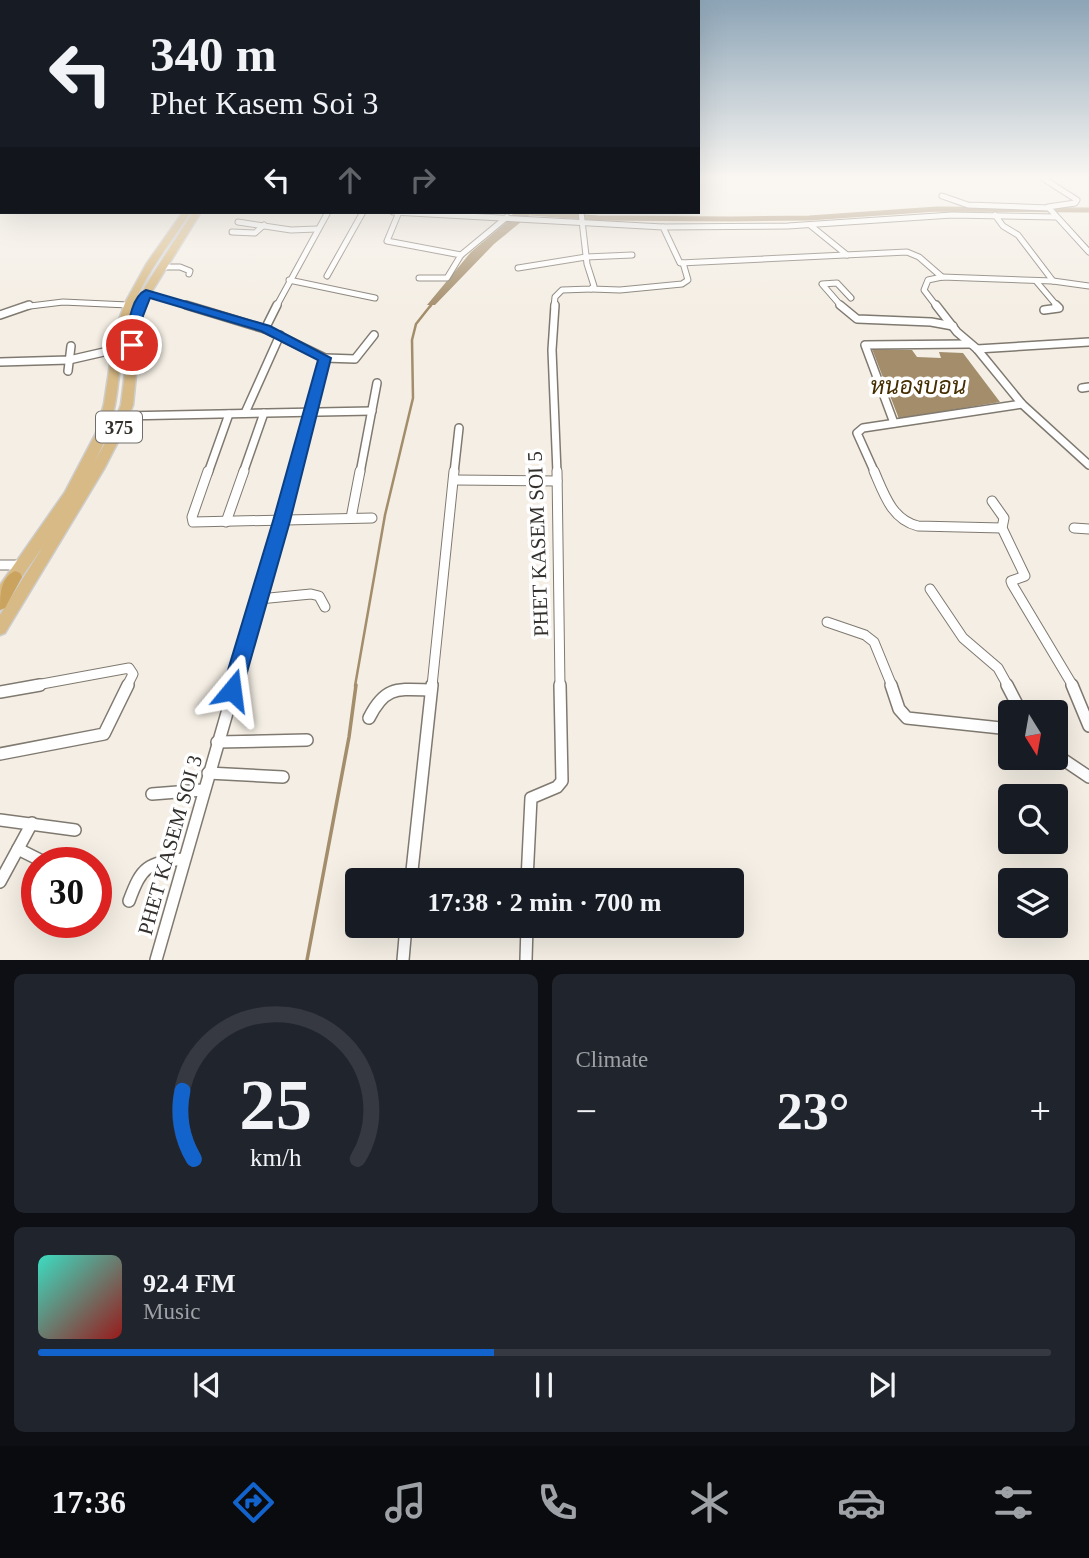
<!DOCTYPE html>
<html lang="en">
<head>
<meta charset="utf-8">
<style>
  body { margin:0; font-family:"Times New Roman",Sarabun,serif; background:#20242c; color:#f1f3f6; height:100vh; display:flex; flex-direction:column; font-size:26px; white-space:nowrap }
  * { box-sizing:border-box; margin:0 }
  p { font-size:23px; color:#9ea1a6 }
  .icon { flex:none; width:38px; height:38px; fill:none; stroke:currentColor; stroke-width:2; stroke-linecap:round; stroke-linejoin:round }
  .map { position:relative; height:960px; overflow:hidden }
  .details { display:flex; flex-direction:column; gap:14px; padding:14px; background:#0d0f14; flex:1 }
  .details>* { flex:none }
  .banner { position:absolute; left:0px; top:0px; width:700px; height:214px; box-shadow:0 7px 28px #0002; background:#171b24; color:#f1f3f6; overflow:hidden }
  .needle { width:46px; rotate:169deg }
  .fabs { position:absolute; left:998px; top:700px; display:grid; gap:14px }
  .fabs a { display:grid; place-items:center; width:70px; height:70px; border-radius:7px; background:#171b24; box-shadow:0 7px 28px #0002; font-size:35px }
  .speed { position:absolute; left:21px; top:847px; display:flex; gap:14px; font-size:35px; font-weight:700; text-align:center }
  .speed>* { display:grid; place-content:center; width:91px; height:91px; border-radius:50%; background:#171b24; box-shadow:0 7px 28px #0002; line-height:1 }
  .speed .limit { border:10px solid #d22; background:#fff; color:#111 }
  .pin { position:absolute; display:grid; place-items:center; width:60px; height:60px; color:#fff; margin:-30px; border:4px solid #fff; border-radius:50%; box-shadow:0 2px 7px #0007 }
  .me { position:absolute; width:77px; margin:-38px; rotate:16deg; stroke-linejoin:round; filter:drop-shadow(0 0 5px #0008) }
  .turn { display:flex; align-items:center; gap:24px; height:147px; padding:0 35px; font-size:32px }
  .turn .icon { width:91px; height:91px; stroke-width:2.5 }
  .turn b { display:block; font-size:49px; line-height:60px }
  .lanes { display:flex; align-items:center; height:66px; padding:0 35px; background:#0003; justify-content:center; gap:35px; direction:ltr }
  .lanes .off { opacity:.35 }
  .big { font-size:52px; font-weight:700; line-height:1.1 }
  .details .widget { flex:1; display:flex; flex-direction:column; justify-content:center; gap:10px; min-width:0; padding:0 24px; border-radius:10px; background:#20242c }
  .details .dial { align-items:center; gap:0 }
  .dial svg { height:182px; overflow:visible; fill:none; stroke:#363941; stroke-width:7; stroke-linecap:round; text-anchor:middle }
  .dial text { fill:#f1f3f6; stroke:none }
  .song { display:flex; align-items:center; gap:21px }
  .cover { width:84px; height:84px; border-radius:10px; background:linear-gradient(135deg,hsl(170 70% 55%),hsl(0 70% 35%)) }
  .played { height:7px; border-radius:4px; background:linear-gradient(90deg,#1363cd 45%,#363941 45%) }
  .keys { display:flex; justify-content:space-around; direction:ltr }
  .heat { display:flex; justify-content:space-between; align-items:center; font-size:38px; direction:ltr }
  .details .tiles { flex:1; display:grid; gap:14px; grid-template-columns:1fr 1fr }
  .widget:last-child { grid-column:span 2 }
  .trip { position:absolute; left:345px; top:868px; width:399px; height:70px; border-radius:7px; background:#171b24; box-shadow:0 7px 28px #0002; font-weight:700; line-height:70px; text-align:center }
  .tabs { display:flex; height:112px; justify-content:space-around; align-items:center; background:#090b0e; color:#9ea1a6 }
  .tabs .icon { width:49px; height:49px }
  .tabs .on { color:#1363cd }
  .tabs b { font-size:32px; color:#f1f3f6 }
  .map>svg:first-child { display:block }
  .water { fill:#a38d6b }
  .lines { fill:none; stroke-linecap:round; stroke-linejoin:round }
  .stream-far2 { stroke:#a38d6b; stroke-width:2 }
  .stream-far1 { stroke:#a38d6b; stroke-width:2.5 }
  .stream { stroke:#a38d6b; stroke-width:3.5 }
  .canal { stroke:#a38d6b; stroke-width:5 }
  .minor-far3-casing { stroke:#7f7970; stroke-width:7 }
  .minor-far2-casing { stroke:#7f7970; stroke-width:10 }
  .minor-far1-casing { stroke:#7f7970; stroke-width:11 }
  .minor-casing { stroke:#7f7970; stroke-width:14 }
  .primary-casing { stroke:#cecdcd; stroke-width:3 }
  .trunk-casing { stroke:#cecdcd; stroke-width:3 }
  .minor-far3 { stroke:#fff; stroke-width:5 }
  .minor-far2 { stroke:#fff; stroke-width:7 }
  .minor-far1 { stroke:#fff; stroke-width:9 }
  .minor { stroke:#fff; stroke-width:11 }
  .primary { fill:#d7ba86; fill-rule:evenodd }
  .trunk { fill:#caa35e; fill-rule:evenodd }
  .route { fill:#1363cd; stroke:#0c4085; stroke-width:2 }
  .labels { text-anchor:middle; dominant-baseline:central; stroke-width:7; stroke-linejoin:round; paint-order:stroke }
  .shield { fill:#fff; stroke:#706e6c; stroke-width:2 }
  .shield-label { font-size:19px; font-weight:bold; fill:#33302d }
  .street-label { font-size:21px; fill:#33302d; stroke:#fff }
  .water-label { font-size:23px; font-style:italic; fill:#452e00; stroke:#fff }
</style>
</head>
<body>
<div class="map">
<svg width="1089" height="960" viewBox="0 0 1089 960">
  <rect width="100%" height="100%" fill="#f4eee4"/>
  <g class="water">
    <polygon points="514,212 532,213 494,244 435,305 427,305 471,252 509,220"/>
    <polygon points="872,349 912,350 917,357 941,358 939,352 963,353 1000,402 899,419"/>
  </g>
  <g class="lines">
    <polyline class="stream-far2" points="430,307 432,304"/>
    <polyline class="stream-far1" points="355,686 385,515 413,398 412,340 416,324 431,305"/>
    <polyline class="stream" points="307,960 349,737 356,685"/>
    <polyline class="canal" points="517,212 598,218 731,219 809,218 937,209 1089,210"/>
    <defs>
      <g id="minor-far3">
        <polyline points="1041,177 1077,200 1075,203 1048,207 1089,252"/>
        <polyline points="942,196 968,205 1049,208"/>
        <polyline points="393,212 663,227 680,263 907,252 919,257 942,277"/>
        <polyline points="399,212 387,241 461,255 447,278 419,278"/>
        <polyline points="995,215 1003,226 1018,235 1053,281"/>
        <polyline points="238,222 291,230 317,229"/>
        <polyline points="810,225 847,255"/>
        <polyline points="663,227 788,226 952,215 1056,217"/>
        <polyline points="232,232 255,233 264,225"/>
        <polyline points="461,255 507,217"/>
        <polyline points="163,267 180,267 190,271 189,274"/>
        <polyline points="518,268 586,257 632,255"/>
        <polyline points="327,276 363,212"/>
        <polyline points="289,280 375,298"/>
        <polyline points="1036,281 1058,307"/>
        <polyline points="591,289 620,290 682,284 688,280 683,263"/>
        <polyline points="146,293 192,307"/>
        <polyline points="22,307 63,302 128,305"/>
        <polyline points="276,307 328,212"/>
        <polyline points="554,307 555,297 562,290 591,289 594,286 587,264 581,212"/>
        <polyline points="842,307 822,284 837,283 851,298"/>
        <polyline points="937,307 924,290 928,280 942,277 1053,281 1089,286"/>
      </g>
      <g id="minor-far2">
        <polyline points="186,305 265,329 325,358 295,473"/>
        <polyline points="555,305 552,350 557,473"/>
        <polyline points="840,305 857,319 931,322 953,326"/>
        <polyline points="936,305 957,332 977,349 1022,404 1089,465"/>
        <polyline points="1044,310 1059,308 1056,305"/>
        <polyline points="0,315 29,305"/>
        <polyline points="265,329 277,305"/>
        <polyline points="977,349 1089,342"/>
        <polyline points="325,358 355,359 374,335"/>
        <polyline points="0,362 69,360 117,349"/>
        <polyline points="68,371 71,346"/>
        <polyline points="1082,388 1089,387"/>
        <polyline points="245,413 280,335"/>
        <polyline points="123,416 372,411"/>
        <polyline points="894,423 865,345 970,344"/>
        <polyline points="208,473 229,414"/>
        <polyline points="243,473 264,413"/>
        <polyline points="360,473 377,383"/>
        <polyline points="454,473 459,428"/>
        <polyline points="875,473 857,433 863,428 1022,404"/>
      </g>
      <g id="minor-far1">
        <polyline points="208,471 192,517 193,522 372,518"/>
        <polyline points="557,471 560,686"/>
        <path d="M874,471C884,494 892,520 918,526L1002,528"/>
        <polyline points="455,480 557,481"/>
        <polyline points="992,501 1004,518 1002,528 1025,576 1011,581 1012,584 1073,686"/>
        <polyline points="351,518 360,471"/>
        <polyline points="226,522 244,471"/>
        <polyline points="1074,528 1089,529"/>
        <polyline points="0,565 22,565"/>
        <polyline points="930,589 963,638 998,668 1008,686"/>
        <polyline points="259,599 311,594 319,596 325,607"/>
        <polyline points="827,622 865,635 874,642 892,686"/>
        <polyline points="31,686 129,668 133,674 127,686"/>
        <polyline points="235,686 295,471"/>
        <polyline points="432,686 454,471"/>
      </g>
      <g id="minor">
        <polyline points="891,685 899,709 907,718 1010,729"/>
        <polyline points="1007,685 1021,712"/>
        <polyline points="1072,685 1089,726"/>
        <polyline points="0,692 40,685"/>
        <path d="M369,718C385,686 397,689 430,690"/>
        <polyline points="217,742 307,740"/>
        <polyline points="0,754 104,734 128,685"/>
        <polyline points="1055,754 1089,777"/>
        <polyline points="208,773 283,777"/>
        <polyline points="152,794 203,790"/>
        <polyline points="0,820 75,830"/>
        <polyline points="18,849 42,861"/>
        <polyline points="411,880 432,685"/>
        <polyline points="527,880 531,798 557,787 562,781 560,685"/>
        <polyline points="0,882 32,823"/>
        <path d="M129,901C142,866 147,863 184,859"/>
        <polyline points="156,960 235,685"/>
        <polyline points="403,960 406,926"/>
        <polyline points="526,960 527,926"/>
      </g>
      <path id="primary" d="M183,212H191C168,246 141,279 129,318C118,350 121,385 112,418C106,444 91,468 78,491L109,436L121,405L132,315L141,293L193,212H201L151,293L142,315L133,405L121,436L104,469L5,633L0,635V615L44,545L5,601L0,602V585L65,492L96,433L104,404L115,331L125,303L147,263Z"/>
      <path id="trunk" d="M15,571L20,573L22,577L5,608L0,610C0,595 0,578 15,571Z"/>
    </defs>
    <use href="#minor-far3" class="minor-far3-casing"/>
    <use href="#minor-far2" class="minor-far2-casing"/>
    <use href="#minor-far1" class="minor-far1-casing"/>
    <use href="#minor" class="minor-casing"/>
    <use href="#primary" class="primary-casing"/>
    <use href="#trunk" class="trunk-casing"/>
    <use href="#minor-far3" class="minor-far3"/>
    <use href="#minor-far2" class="minor-far2"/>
    <use href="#minor-far1" class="minor-far1"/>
    <use href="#minor" class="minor"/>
    <use href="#primary" class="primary"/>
    <use href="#trunk" class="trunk"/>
  </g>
  <linearGradient id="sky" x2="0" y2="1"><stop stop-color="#8ca4b6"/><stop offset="0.57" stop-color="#faf7f3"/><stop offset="1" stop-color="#faf7f3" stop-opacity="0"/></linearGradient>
  <rect width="1089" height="311" fill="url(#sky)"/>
  <path class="route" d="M146,290L270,326L331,358L290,521L242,690L239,697L232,700L225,697L222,690L273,521L318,360L261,331L150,298L143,316L138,345L132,349L127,348L125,345C128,329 130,297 146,290Z"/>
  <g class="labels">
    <rect class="shield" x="96" y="411.5" width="46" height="31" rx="5"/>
    <g class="shield-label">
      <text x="119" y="427">375</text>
    </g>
    <g class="street-label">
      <text transform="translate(538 544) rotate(-92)">PHET KASEM SOI 5</text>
      <text transform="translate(170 845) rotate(-74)">PHET KASEM SOI 3</text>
    </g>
    <g class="water-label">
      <text x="918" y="386">หนองบอน</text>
    </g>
  </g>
</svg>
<div class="fabs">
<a><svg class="needle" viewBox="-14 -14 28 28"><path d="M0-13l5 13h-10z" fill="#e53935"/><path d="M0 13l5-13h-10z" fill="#9ea1a6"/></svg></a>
<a><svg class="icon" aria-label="search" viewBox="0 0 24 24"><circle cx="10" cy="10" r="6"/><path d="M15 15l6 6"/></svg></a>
<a><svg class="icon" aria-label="layers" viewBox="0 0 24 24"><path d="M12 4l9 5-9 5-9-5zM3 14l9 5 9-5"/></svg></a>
</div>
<div class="speed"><div class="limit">30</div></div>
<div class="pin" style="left:132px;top:345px;background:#d93025"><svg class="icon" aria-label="arrive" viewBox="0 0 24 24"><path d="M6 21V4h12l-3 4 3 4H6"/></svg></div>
<svg class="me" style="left:232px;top:690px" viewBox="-20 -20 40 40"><path d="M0-17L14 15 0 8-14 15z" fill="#1363cd" stroke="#fff" stroke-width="4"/></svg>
<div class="trip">17:38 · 2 min · 700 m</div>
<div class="banner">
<div class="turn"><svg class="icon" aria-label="left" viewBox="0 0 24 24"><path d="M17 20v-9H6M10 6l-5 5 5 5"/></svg><div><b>340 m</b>Phet Kasem Soi 3</div></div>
<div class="lanes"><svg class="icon" aria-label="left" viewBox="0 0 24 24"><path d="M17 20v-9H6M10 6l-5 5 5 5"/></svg><svg class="icon off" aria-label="ahead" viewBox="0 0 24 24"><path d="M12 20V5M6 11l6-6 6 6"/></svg><svg class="icon off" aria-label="right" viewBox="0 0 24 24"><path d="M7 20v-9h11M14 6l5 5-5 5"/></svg></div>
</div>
</div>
<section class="details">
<div class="tiles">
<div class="widget dial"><svg viewBox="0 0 100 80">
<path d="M14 69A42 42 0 1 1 86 69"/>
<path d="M14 69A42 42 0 0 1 9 39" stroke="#1363cd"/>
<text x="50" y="56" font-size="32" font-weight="700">25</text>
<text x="50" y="72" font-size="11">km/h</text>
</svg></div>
<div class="widget"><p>Climate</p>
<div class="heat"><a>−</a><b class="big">23°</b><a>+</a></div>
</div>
<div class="widget">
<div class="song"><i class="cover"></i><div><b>92.4 FM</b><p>Music</p></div></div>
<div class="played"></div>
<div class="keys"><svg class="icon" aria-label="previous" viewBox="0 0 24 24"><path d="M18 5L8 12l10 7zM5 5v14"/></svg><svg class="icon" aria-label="pause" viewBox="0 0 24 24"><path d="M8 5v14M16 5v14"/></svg><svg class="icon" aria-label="next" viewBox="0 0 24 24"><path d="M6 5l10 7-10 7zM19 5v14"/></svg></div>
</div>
</div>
</section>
<nav class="tabs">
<b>17:36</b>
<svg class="icon on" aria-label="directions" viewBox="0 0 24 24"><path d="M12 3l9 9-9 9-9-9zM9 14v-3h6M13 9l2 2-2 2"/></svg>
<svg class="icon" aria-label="music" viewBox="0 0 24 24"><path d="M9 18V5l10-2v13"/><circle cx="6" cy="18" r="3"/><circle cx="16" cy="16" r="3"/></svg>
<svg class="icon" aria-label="phone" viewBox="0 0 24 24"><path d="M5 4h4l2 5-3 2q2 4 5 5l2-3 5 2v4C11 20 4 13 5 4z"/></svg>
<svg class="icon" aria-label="climate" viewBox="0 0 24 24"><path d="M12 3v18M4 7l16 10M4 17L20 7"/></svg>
<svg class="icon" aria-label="car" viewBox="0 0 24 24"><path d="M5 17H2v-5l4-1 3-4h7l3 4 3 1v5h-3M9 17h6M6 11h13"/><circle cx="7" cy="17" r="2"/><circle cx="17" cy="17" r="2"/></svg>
<svg class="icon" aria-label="filters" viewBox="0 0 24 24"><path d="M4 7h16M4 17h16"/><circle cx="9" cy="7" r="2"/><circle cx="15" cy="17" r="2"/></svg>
</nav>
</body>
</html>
